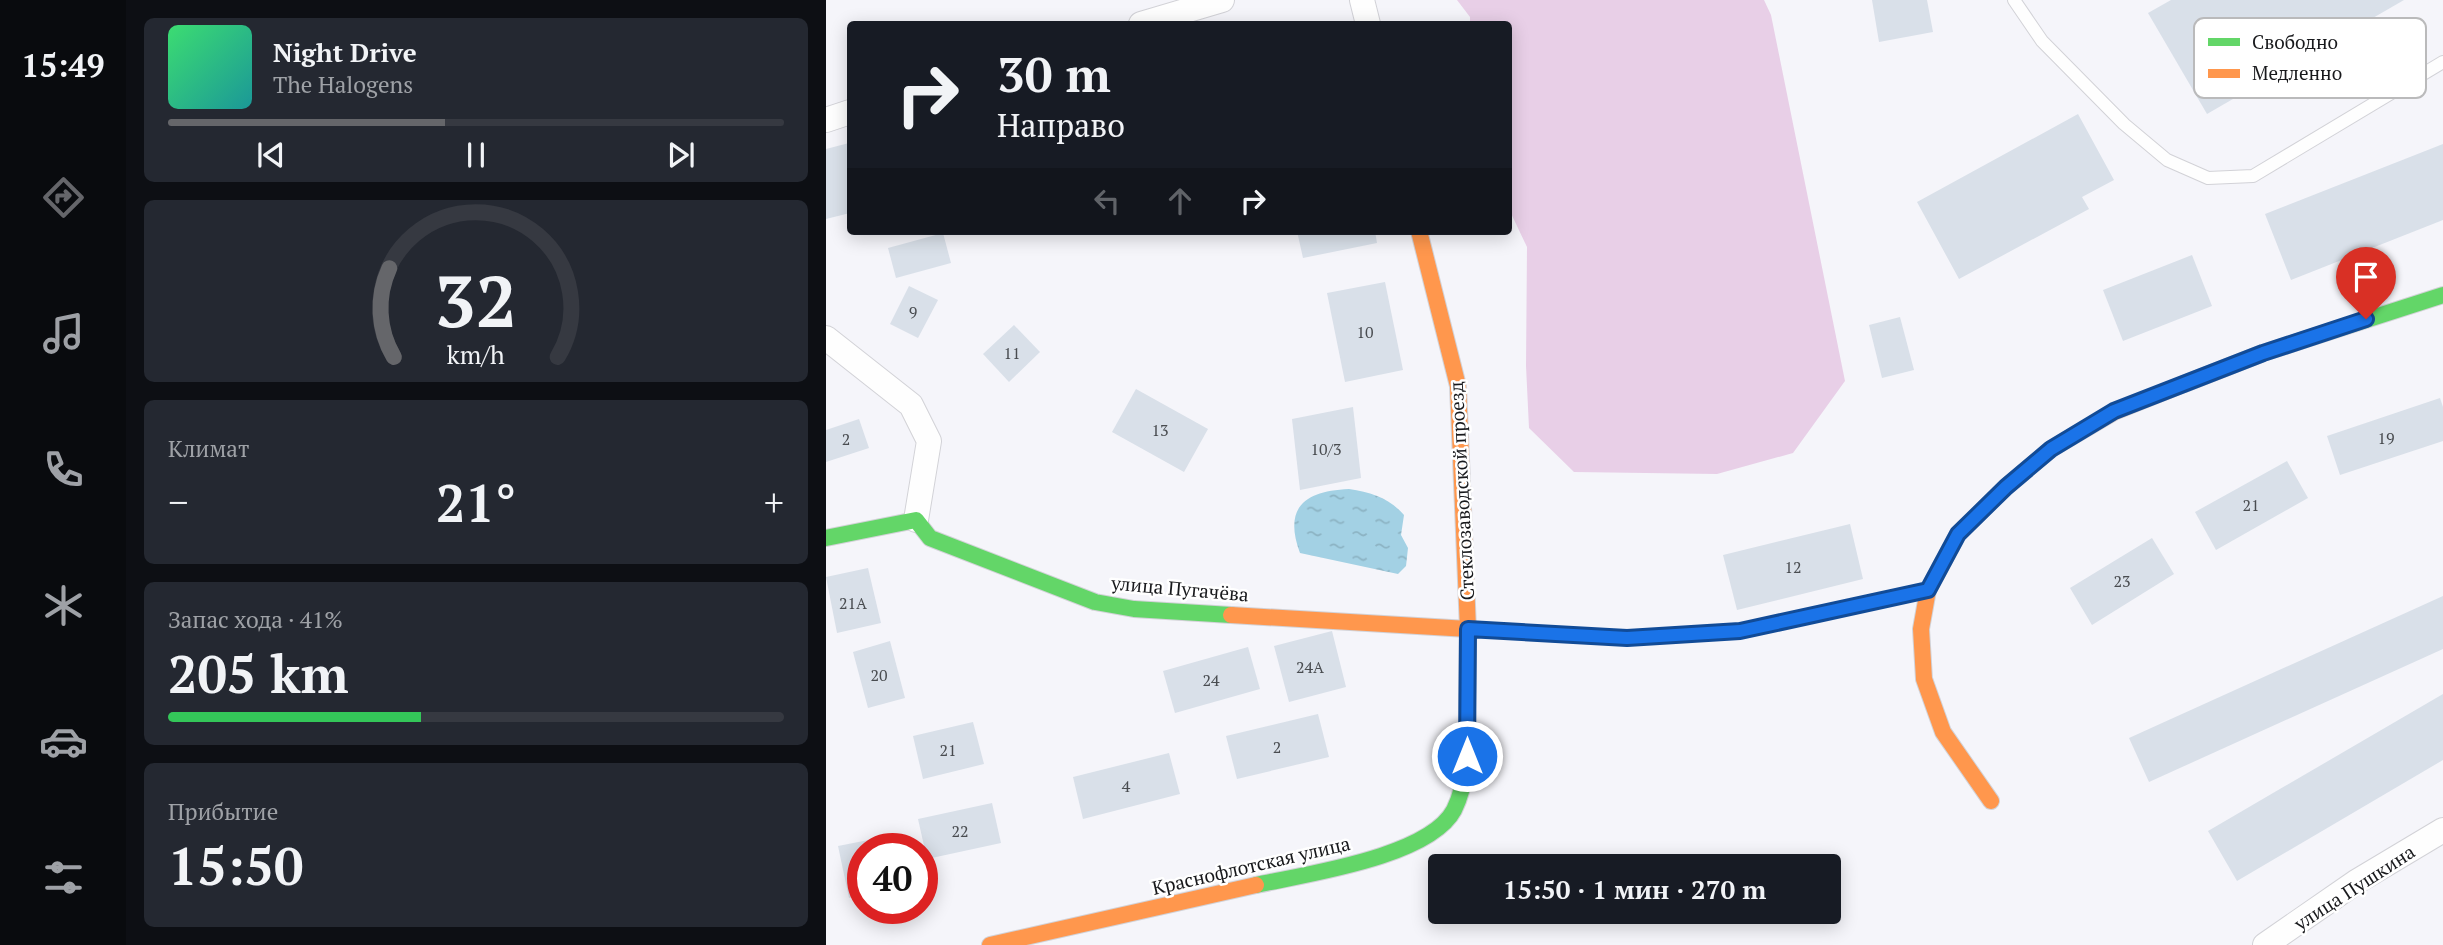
<!DOCTYPE html>
<html lang="ru">
<head>
<meta charset="utf-8">
<style>
  body { margin:0; font-family:"PT Serif",serif; background:#242831; color:#f1f3f6; height:100vh; display:flex; flex-direction:column; font-size:26px; white-space:nowrap }
  * { box-sizing:border-box; margin:0 }
  p { font-size:23px; color:#9ea1a6 }
  .icon { flex:none; width:38px; height:38px; fill:none; stroke:currentColor; stroke-width:2; stroke-linecap:round; stroke-linejoin:round }
  .map { position:relative; flex:1; overflow:hidden }
  .side { display:flex; flex-direction:column; gap:18px; padding:18px; background:#0d0f14; width:700px }
  .side>* { flex:none }
  .guide { position:absolute; left:21px; top:21px; width:665px; height:214px; border-radius:7px; box-shadow:0 4px 18px #0003; background:#171b24; color:#f1f3f6; overflow:hidden }
  .speed { position:absolute; left:21px; top:833px; display:flex; gap:14px; font-size:35px; font-weight:700; text-align:center }
  .speed>* { display:grid; place-content:center; width:91px; height:91px; border-radius:50%; background:#171b24; box-shadow:0 4px 18px #0003; line-height:1 }
  .speed .limit { border:10px solid #d22; background:#fff; color:#111 }
  .pin { position:absolute; display:grid; place-items:center; width:60px; height:60px; color:#fff; margin:-72px -30px; border-radius:50% 50% 50% 0; rotate:-45deg; box-shadow:0 0 7px #0007 }
  .pin .icon { rotate:45deg }
  .me { position:absolute; width:77px; margin:-38px; rotate:0deg; stroke-linejoin:round; filter:drop-shadow(0 0 5px #0008) }
  .turn { display:flex; align-items:center; gap:24px; height:147px; padding:0 35px; font-size:32px }
  .turn .icon { width:91px; height:91px; stroke-width:2.5 }
  .turn b { display:block; font-size:49px; line-height:60px }
  .lanes { display:flex; align-items:center; height:66px; padding:0 35px; background:#0003; justify-content:center; gap:35px; direction:ltr }
  .lanes .off { opacity:.35 }
  .big { font-size:52px; font-weight:600; line-height:1.1 }
  .side .card { flex:1; display:flex; flex-direction:column; justify-content:center; gap:10px; min-width:0; padding:0 24px; border-radius:10px; background:#242831 }
  .side .dial { align-items:center; gap:0 }
  .dial svg { height:182px; overflow:visible; fill:none; stroke:#363941; stroke-width:7; stroke-linecap:round; text-anchor:middle }
  .dial text { fill:#f1f3f6; stroke:none }
  .song { display:flex; align-items:center; gap:21px }
  .cover { width:84px; height:84px; border-radius:10px; background:linear-gradient(135deg,hsl(140 70% 55%),hsl(180 70% 35%)) }
  .played { height:7px; border-radius:4px; background:linear-gradient(90deg,#65666a 45%,#363941 45%) }
  .keys { display:flex; justify-content:space-around; direction:ltr }
  .heat { display:flex; justify-content:space-between; align-items:center; font-size:38px; direction:ltr }
  .charge { height:10px; border-radius:5px; background:linear-gradient(90deg,#34c759 41%,#363941 0) }
  .trip { position:absolute; left:602px; top:854px; width:413px; height:70px; border-radius:7px; background:#171b24; box-shadow:0 4px 18px #0003; font-weight:600; line-height:70px; text-align:center }
  main { display:flex; flex:1; min-height:0 }
  .dock { display:flex; flex-direction:column; width:126px; justify-content:space-around; align-items:center; background:#090b0e; color:#9ea1a6 }
  .dock .icon { width:49px; height:49px }
  .dock .selected { color:#65666a }
  .dock b { font-size:32px; color:#f1f3f6 }
  .map>svg:first-child { display:block }
  .green { fill:#e8cfe7 }
  .water { fill:url(#water-ripples) }
  .building { fill:#d9e0e9 }
  .lines { fill:none; stroke-linecap:round; stroke-linejoin:round }
  .lane-casing { stroke:#d2d2d7; stroke-width:14 }
  .street-casing { stroke:#d2d2d7; stroke-width:26 }
  .fast-casing { stroke:#d2d2d7; stroke-width:18 }
  .slow-casing { stroke:#d2d2d7; stroke-width:18 }
  .lane { stroke:#fefefe; stroke-width:12 }
  .street { stroke:#fefefe; stroke-width:24 }
  .fast { stroke:#63d668; stroke-width:16 }
  .slow { stroke:#ff974d; stroke-width:16 }
  .route-casing { stroke:#114b97; stroke-width:18 }
  .route { stroke:#1a73e8; stroke-width:12 }
  .labels { text-anchor:middle; dominant-baseline:central; stroke-width:5; stroke-linejoin:round; paint-order:stroke }
  .number-label { font-size:16px; fill:#494c50 }
  .street-label { font-size:19px; fill:#18191c; stroke:#fff }
  .key { fill:#fff; stroke:#bababb; stroke-width:2 }
  .key-label { font-size:19px; fill:#18191c }
</style>
</head>
<body>
<main>
<nav class="dock">
<b>15:49</b>
<svg class="icon selected" aria-label="directions" viewBox="0 0 24 24"><path d="M12 3l9 9-9 9-9-9zM9 14v-3h6M13 9l2 2-2 2"/></svg>
<svg class="icon" aria-label="music" viewBox="0 0 24 24"><path d="M9 18V5l10-2v13"/><circle cx="6" cy="18" r="3"/><circle cx="16" cy="16" r="3"/></svg>
<svg class="icon" aria-label="phone" viewBox="0 0 24 24"><path d="M5 4h4l2 5-3 2q2 4 5 5l2-3 5 2v4C11 20 4 13 5 4z"/></svg>
<svg class="icon" aria-label="climate" viewBox="0 0 24 24"><path d="M12 3v18M4 7l16 10M4 17L20 7"/></svg>
<svg class="icon" aria-label="car" viewBox="0 0 24 24"><path d="M5 17H2v-5l4-1 3-4h7l3 4 3 1v5h-3M9 17h6M6 11h13"/><circle cx="7" cy="17" r="2"/><circle cx="17" cy="17" r="2"/></svg>
<svg class="icon" aria-label="filters" viewBox="0 0 24 24"><path d="M4 7h16M4 17h16"/><circle cx="9" cy="7" r="2"/><circle cx="15" cy="17" r="2"/></svg>
</nav>
<section class="side">
<div class="card">
<div class="song"><i class="cover"></i><div><b>Night Drive</b><p>The Halogens</p></div></div>
<div class="played"></div>
<div class="keys"><svg class="icon" aria-label="previous" viewBox="0 0 24 24"><path d="M18 5L8 12l10 7zM5 5v14"/></svg><svg class="icon" aria-label="pause" viewBox="0 0 24 24"><path d="M8 5v14M16 5v14"/></svg><svg class="icon" aria-label="next" viewBox="0 0 24 24"><path d="M6 5l10 7-10 7zM19 5v14"/></svg></div>
</div>
<div class="card dial"><svg viewBox="0 0 100 80">
<path d="M14 69A42 42 0 1 1 86 69"/>
<path d="M14 69A42 42 0 0 1 12 30" stroke="#65666a"/>
<text x="50" y="56" font-size="32" font-weight="700">32</text>
<text x="50" y="72" font-size="11">km/h</text>
</svg></div>
<div class="card"><p>Климат</p>
<div class="heat"><a>−</a><b class="big">21°</b><a>+</a></div>
</div>
<div class="card"><p>Запас хода · 41%</p><b class="big">205 km</b><div class="charge"></div></div>
<div class="card"><p>Прибытие</p><b class="big">15:50</b></div>
</section>
<div class="map">
<svg width="1617" height="945" viewBox="0 0 1617 945">
  <defs>
    <pattern id="water-ripples" width="26" height="14" patternUnits="userSpaceOnUse" patternTransform="scale(1.75)"><rect width="26" height="14" fill="#a3d1e4"/><path d="M2 4q2-2 4 0t4 0M15 11q2-2 4 0t4 0" fill="none" stroke="#8cb3c3"/></pattern>
  </defs>
  <rect width="100%" height="100%" fill="#f5f5fa"/>
  <polygon class="green" points="631,0 938,0 945,15 1019,381 967,453 891,474 748,472 703,428 700,366 701,247 682,207 682,24 644,24 644,17"/>
  <path class="water" d="M523,489C546,493 562,497 578,515L575,535L582,548L580,566L572,574L474,553C457,507 479,491 523,489Z"/>
  <g class="building">
    <polygon points="1046,0 1101,0 1107,32 1053,42"/>
    <polygon points="1345,0 1578,0 1381,114 1322,13"/>
    <polygon points="1252,114 1288,180 1256,197 1263,209 1133,279 1091,202"/>
    <polygon points="23,143 24,213 0,219 0,149"/>
    <polygon points="1617,144 1617,220 1465,280 1439,214"/>
    <polygon points="471,231 549,231 551,243 477,258"/>
    <polygon points="117,233 125,263 70,278 62,248"/>
    <polygon points="1366,255 1386,306 1297,341 1277,290"/>
    <polygon points="559,282 577,370 519,382 501,293"/>
    <polygon points="83,286 112,300 92,338 64,324"/>
    <polygon points="1074,317 1088,370 1056,378 1043,325"/>
    <polygon points="188,325 214,352 183,382 157,354"/>
    <polygon points="310,389 382,429 358,472 286,432"/>
    <polygon points="1614,398 1617,407 1617,441 1514,475 1501,436"/>
    <polygon points="527,407 535,478 474,490 466,419"/>
    <polygon points="33,419 43,448 0,462 0,430"/>
    <polygon points="1461,461 1482,498 1390,550 1369,512"/>
    <polygon points="1024,524 1037,579 911,610 897,555"/>
    <polygon points="1326,538 1348,574 1266,625 1244,588"/>
    <polygon points="42,568 55,623 11,633 0,577"/>
    <polygon points="1617,596 1617,649 1323,782 1303,738"/>
    <polygon points="506,631 520,687 463,702 448,646"/>
    <polygon points="64,641 79,698 42,708 27,652"/>
    <polygon points="422,647 434,689 349,713 337,671"/>
    <polygon points="1617,694 1617,760 1411,881 1382,831"/>
    <polygon points="492,714 503,757 411,779 400,736"/>
    <polygon points="147,722 158,764 97,779 87,736"/>
    <polygon points="343,753 354,794 257,819 247,777"/>
    <polygon points="166,803 175,843 101,859 92,819"/>
    <polygon points="68,835 71,849 37,849 37,895 23,898 12,846"/>
  </g>
  <g class="lines">
    <defs>
      <g id="lane">
        <polyline points="1188,0 1216,41 1298,124 1341,160 1382,178 1427,176 1617,62"/>
        <polyline points="645,629 801,637 914,631 1099,591"/>
      </g>
      <g id="street">
        <polyline points="536,0 542,24"/>
        <polyline points="315,24 396,0"/>
        <polyline points="0,120 24,112"/>
        <polyline points="0,338 85,405 103,441 90,520"/>
        <polyline points="1439,945 1530,882 1617,830"/>
      </g>
      <g id="fast">
        <polyline points="1358,384 1437,353 1617,295"/>
        <polyline points="0,538 90,520 104,538 269,602 308,609 405,615"/>
        <path d="M430,885C480,874 603,857 628,810C644,778 641,738 641,703"/>
      </g>
      <g id="slow">
        <polyline points="593,231 632,386 642,629 641,703"/>
        <polyline points="405,615 642,629"/>
        <polyline points="1165,801 1117,732 1098,679 1095,629 1102,590 1132,534 1180,487 1225,449 1288,412 1358,384"/>
        <polyline points="164,945 430,885"/>
      </g>
    </defs>
    <use href="#lane" class="lane-casing"/>
    <use href="#street" class="street-casing"/>
    <use href="#fast" class="fast-casing"/>
    <use href="#slow" class="slow-casing"/>
    <use href="#lane" class="lane"/>
    <use href="#street" class="street"/>
    <use href="#fast" class="fast"/>
    <use href="#slow" class="slow"/>
  </g>
  <g class="lines">
    <defs>
      <polyline id="route" points="641,756 642,629 801,638 914,631 1102,590 1132,534 1180,487 1225,449 1288,411 1437,353 1540,319"/>
    </defs>
    <use href="#route" class="route-casing"/>
    <use href="#route" class="route"/>
  </g>
  <g class="labels">
    <g class="number-label">
      <text x="87" y="312">9</text>
      <text x="539" y="332">10</text>
      <text x="186" y="353">11</text>
      <text x="334" y="430">13</text>
      <text x="1560" y="438">19</text>
      <text x="20" y="439">2</text>
      <text x="500" y="449">10/3</text>
      <text x="1425" y="505">21</text>
      <text x="967" y="567">12</text>
      <text x="1296" y="581">23</text>
      <text x="27" y="603">21А</text>
      <text x="484" y="667">24А</text>
      <text x="53" y="675">20</text>
      <text x="385" y="680">24</text>
      <text x="451" y="747">2</text>
      <text x="122" y="750">21</text>
      <text x="300" y="786">4</text>
      <text x="134" y="831">22</text>
    </g>
    <g class="street-label">
      <text transform="translate(635 491) rotate(-93)">Стеклозаводской проезд</text>
      <text transform="translate(354 588) rotate(5)">улица Пугачёва</text>
      <text transform="translate(425 865) rotate(-13)">Краснофлотская улица</text>
      <text transform="translate(1528 887) rotate(-33)">улица Пушкина</text>
    </g>
  </g>
  <rect x="1368" y="18" width="232" height="80" rx="10" class="key"/>
  <rect x="1382" y="38" width="32" height="8" fill="#63d668"/>
  <rect x="1382" y="69" width="32" height="9" fill="#ff974d"/>
  <g class="key-label">
    <text x="1426" y="49">Свободно</text>
    <text x="1426" y="80">Медленно</text>
  </g>
</svg>
<div class="speed"><div class="limit">40</div></div>
<div class="pin" style="left:1540px;top:319px;background:#d93025"><svg class="icon" aria-label="arrive" viewBox="0 0 24 24"><path d="M6 21V4h12l-3 4 3 4H6"/></svg></div>
<svg class="me" style="left:641px;top:756px" viewBox="-20 -20 40 40"><circle r="17" fill="#1a73e8" stroke="#fff" stroke-width="3"/><path d="M0-11L8 9 0 5-8 9z" fill="#fff"/></svg>
<div class="trip">15:50 · 1 мин · 270 m</div>
<div class="guide">
<div class="turn"><svg class="icon" aria-label="right" viewBox="0 0 24 24"><path d="M7 20v-9h11M14 6l5 5-5 5"/></svg><div><b>30 m</b>Направо</div></div>
<div class="lanes"><svg class="icon off" aria-label="left" viewBox="0 0 24 24"><path d="M17 20v-9H6M10 6l-5 5 5 5"/></svg><svg class="icon off" aria-label="ahead" viewBox="0 0 24 24"><path d="M12 20V5M6 11l6-6 6 6"/></svg><svg class="icon" aria-label="right" viewBox="0 0 24 24"><path d="M7 20v-9h11M14 6l5 5-5 5"/></svg></div>
</div>
</div>
</main>
</body>
</html>
